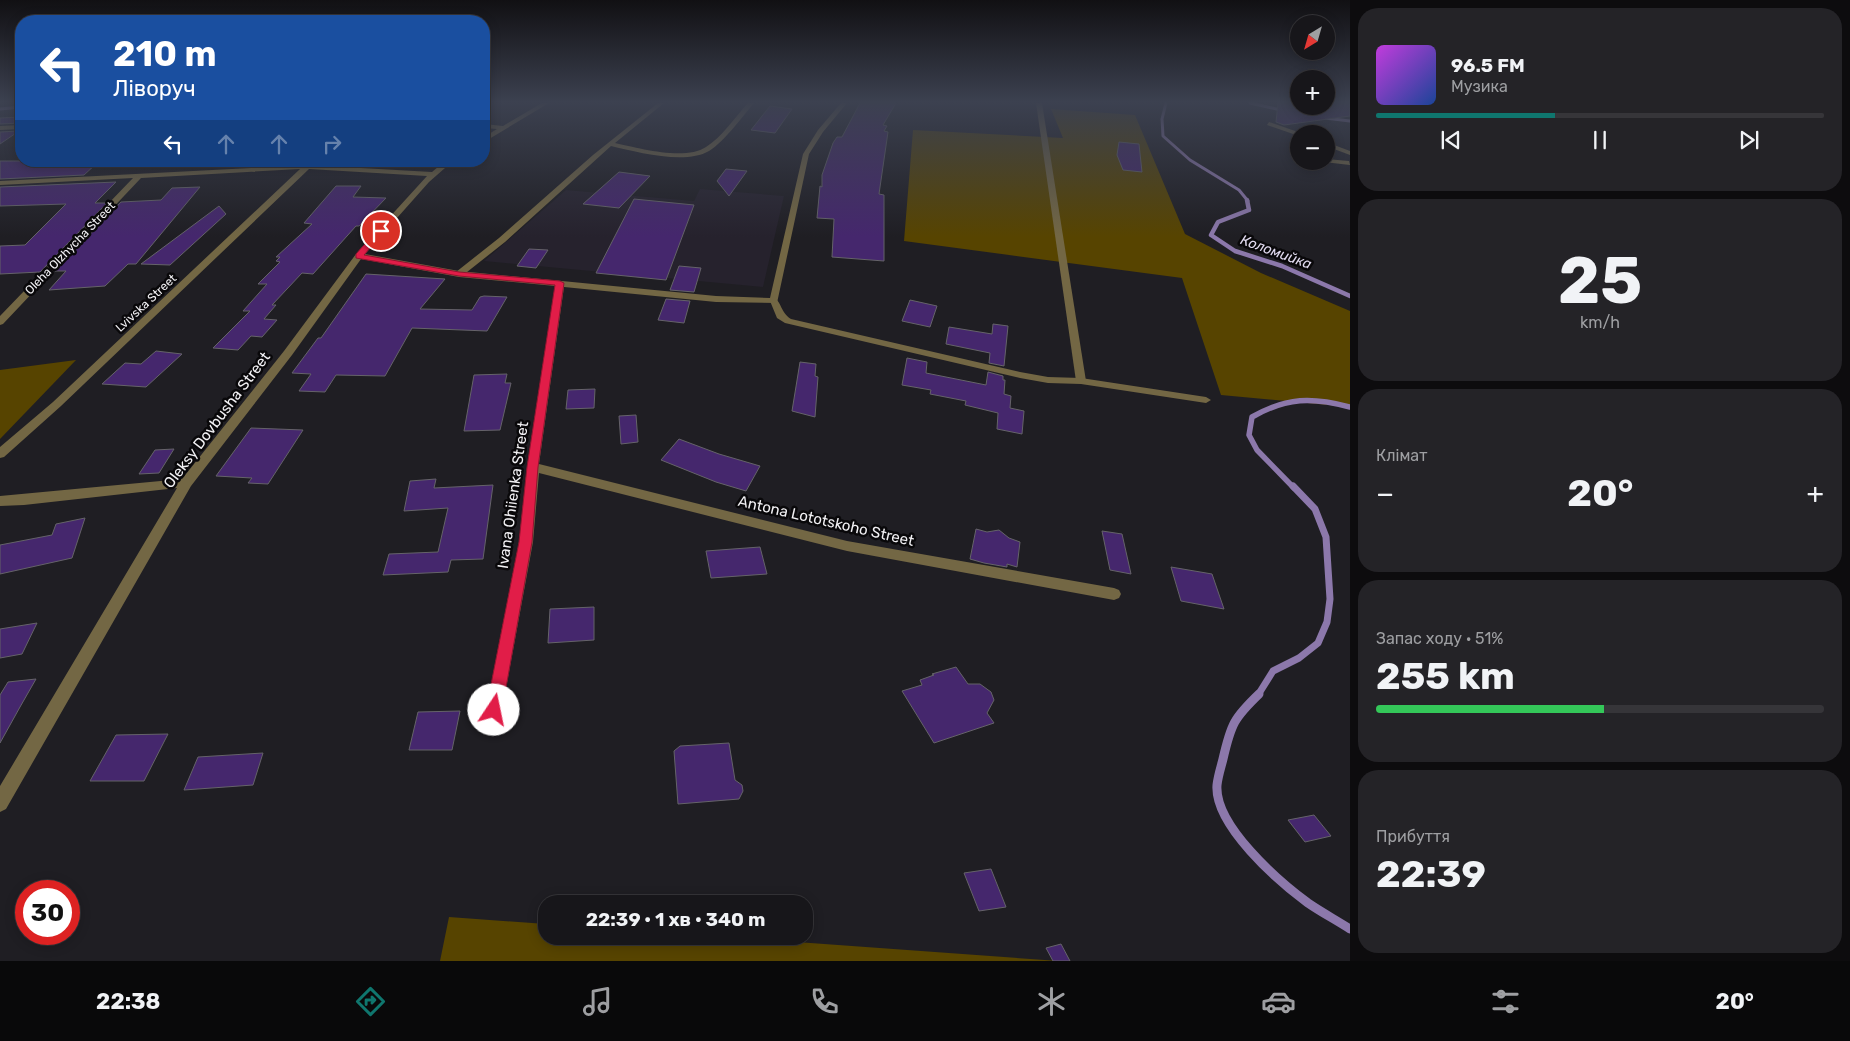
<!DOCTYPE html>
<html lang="uk">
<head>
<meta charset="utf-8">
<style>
  body { margin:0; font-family:Rubik,sans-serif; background:#242327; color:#f1f3f6; height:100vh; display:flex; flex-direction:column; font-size:19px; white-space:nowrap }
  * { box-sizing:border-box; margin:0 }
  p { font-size:16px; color:#9e9fa2 }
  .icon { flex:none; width:28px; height:28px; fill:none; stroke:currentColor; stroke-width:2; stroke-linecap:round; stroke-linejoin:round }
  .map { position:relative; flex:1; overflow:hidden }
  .details { display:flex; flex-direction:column; gap:8px; padding:8px; background:#0d0c0e; width:500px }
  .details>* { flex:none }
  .guide { position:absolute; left:15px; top:15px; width:475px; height:152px; border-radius:20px; box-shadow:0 2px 12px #0003,0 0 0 1px #363539; background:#1a4fa0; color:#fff; overflow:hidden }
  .needle { width:32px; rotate:217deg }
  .buttons { position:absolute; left:1290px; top:15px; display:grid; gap:10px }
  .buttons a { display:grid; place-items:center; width:45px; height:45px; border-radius:50%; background:#17161a; box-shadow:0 2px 12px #0003,0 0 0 1px #363539; font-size:25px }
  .speed { position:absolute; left:15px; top:880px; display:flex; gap:10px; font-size:25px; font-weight:700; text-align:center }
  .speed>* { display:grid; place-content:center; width:65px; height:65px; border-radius:50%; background:#17161a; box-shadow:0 2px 12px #0003,0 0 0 1px #363539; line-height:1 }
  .speed .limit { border:8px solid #d22; background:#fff; color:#111 }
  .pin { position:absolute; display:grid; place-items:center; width:42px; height:42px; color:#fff; margin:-21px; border:2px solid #fff; border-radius:50%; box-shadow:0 1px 5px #0007 }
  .me { position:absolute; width:55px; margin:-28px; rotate:11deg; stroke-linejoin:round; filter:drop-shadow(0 0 4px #0008) }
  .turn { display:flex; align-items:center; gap:18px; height:105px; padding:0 15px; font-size:22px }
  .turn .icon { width:65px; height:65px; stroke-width:2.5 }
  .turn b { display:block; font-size:35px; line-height:42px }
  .lanes { display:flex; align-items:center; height:48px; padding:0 15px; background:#0003; justify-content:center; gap:25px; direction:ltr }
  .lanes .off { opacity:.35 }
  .big { font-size:38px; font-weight:700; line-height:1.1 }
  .details .widget { flex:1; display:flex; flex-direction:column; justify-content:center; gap:8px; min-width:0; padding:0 18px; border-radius:20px; background:#242327 }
  .details .dial { align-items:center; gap:0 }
  .dial b { font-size:65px; line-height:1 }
  .song { display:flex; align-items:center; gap:15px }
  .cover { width:60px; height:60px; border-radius:8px; background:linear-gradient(135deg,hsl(290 70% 55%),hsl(220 70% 35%)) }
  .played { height:5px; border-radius:2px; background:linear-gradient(90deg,#0f766e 40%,#363539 40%) }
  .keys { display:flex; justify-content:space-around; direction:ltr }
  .heat { display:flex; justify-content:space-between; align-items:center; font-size:28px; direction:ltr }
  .charge { height:8px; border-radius:4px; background:linear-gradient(90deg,#34c759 51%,#363539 0) }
  .trip { position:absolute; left:538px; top:895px; width:275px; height:50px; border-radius:20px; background:#17161a; box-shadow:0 2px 12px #0003,0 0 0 1px #363539; font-weight:700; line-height:50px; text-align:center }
  .tab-bar { display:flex; height:80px; justify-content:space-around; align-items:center; background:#09090a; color:#9e9fa2 }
  .tab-bar .icon { width:35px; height:35px }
  .tab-bar .selected { color:#0f766e }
  .tab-bar b { font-size:22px; color:#f1f3f6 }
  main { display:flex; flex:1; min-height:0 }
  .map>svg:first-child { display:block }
  .built { fill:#26222d }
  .green { fill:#574400 }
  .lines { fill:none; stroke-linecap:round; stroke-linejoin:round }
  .stream-far4 { stroke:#8c78ab; stroke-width:3 }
  .stream-far3 { stroke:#8c78ab; stroke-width:4.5 }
  .stream-far2 { stroke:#8c78ab; stroke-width:5.5 }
  .stream-far1 { stroke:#8c78ab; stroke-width:7 }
  .stream { stroke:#8c78ab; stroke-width:9 }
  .building { fill:#45276d; stroke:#656369 }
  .service { fill:#736744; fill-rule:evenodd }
  .minor { fill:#736744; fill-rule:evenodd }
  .route { fill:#e11d48; stroke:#92132f }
  .labels { text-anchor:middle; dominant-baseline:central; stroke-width:5; stroke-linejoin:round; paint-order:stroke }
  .far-street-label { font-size:12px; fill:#f2f1f4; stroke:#09080a }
  .far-water-label { font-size:14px; font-style:italic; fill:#e2dbf0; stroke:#09080a }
  .street-label { font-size:15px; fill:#f2f1f4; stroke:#09080a }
</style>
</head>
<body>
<main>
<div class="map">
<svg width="1350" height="961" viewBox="0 0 1350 961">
  <rect width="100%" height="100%" fill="#1f1e23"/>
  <polygon class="built" points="700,189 784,196 763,287 484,261 566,190 694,201"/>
  <g class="green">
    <polygon points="1051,109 1135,115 1185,234 1261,273 1350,311 1350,407 1221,395 1182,278 904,241 913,130 1063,138"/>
    <polygon points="76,360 0,439 0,370"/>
    <polygon points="449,917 546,924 546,936 714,936 1059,961 440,961"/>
  </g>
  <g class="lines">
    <g class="stream-far4">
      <polyline points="1166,103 1162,119 1163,136 1190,160 1239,190 1248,201"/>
      <polyline points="1250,103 1285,111"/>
      <polyline points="0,109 21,107"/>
      <polyline points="1325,118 1350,121"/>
    </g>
    <polyline class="stream-far3" points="1247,200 1249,210 1218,222 1211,235 1235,251 1282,266 1350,296"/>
    <path class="stream-far2" d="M1294,488L1257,450L1249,435L1252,417C1287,397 1312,397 1350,407"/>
    <polyline class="stream-far1" points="1258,695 1273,671 1299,658 1318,643 1327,622 1330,599 1326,537 1315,509 1293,486"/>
    <path class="stream" d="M1259,694C1234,718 1231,724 1223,759C1221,767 1218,776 1217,785C1214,825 1278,881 1308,903C1321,912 1336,920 1350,929"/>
  </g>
  <g class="building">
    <polygon points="860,103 896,103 883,125 887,126 884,131 888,132 879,194 884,195 884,261 832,257 834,219 817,218 820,186 822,187 822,175 833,143 837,137 842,137"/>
    <polygon points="1278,103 1299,103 1299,106 1326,106 1326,103 1350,103 1350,116 1284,125 1276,122"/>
    <polygon points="770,106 792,109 775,133 751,130"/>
    <polygon points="21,117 21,123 0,124 0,118"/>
    <polygon points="19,131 0,144 0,132"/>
    <polygon points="1119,142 1139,144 1142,172 1123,170 1117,155"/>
    <polygon points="0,161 69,161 65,165 96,164 84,175 0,179"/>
    <polygon points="726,169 747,171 729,196 717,181"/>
    <polygon points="619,172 650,176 619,208 583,204"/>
    <polygon points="116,182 95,203 107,203 40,272 0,274 0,246 25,245 66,204 0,206 0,187"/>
    <polygon points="336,186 361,186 353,197 386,198 359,226 356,226 313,274 302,273 272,305 276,305 264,319 277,320 262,337 251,336 238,350 213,348 250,311 243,311 267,284 258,284 280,262 276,261 280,257 276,257 312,224 304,223"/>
    <polygon points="200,187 136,264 128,264 105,286 49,290 66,271 55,271 121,202 161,200 172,188"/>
    <polygon points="634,199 694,205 666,280 596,273"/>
    <polygon points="219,206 226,214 170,265 141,264"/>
    <polygon points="529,249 548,250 536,268 517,266"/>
    <polygon points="679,266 701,268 694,292 670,290"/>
    <polygon points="366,274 445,279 420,309 472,310 480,297 484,296 507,297 487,331 412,328 385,376 336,375 325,392 299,391 311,374 292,373 318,338 321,338"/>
    <polygon points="666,299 690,301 684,323 658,320"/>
    <polygon points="910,300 937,306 930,327 902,321"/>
    <polygon points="993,324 1008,326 1004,366 989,363 990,353 946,344 949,327 992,334"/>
    <polygon points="156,351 182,354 146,387 102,384 125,363 141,364"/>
    <polygon points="907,358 927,362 926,373 986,385 988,372 1003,376 1003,380 1005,380 1004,394 1011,396 1010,408 1024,411 1022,434 997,429 998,413 965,405 966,401 930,394 931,390 902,385"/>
    <polygon points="800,362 816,364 815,376 818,377 815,417 792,411"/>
    <polygon points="507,374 505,383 511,383 500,430 464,431 474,375"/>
    <polygon points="595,389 594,408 566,409 568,390"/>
    <polygon points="636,415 638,442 621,444 619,416"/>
    <polygon points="251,428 303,430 268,484 248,483 252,478 216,476"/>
    <polygon points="679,439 719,454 760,466 746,491 716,482 661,460"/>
    <polygon points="174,449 159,473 139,474 155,450"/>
    <polygon points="436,479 434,488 493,485 483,559 451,560 448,572 383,575 389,554 438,552 448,508 404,511 410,481"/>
    <polygon points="85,518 72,558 0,574 0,545 52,535 56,524"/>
    <polygon points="976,529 987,532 999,530 1009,538 1020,542 1017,567 1007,564 1007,567 984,563 970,559"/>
    <polygon points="1102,531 1122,534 1131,574 1110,570"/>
    <polygon points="760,547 767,574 711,578 706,551"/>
    <polygon points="1171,567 1212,574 1224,609 1181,601"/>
    <polygon points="594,607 594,640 548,643 550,609"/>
    <polygon points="37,623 22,654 0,658 0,629"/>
    <polygon points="956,667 968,684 980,684 991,692 994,700 987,713 994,723 934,743 902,691 922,685 920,680 934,675 932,674"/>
    <polygon points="36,679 20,707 0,743 0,695 8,682"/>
    <polygon points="460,711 452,750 409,750 418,712"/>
    <polygon points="168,734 144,781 90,781 116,735"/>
    <polygon points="729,743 735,780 742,785 743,791 739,799 678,804 674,751 680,746"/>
    <polygon points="263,753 253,785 184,790 198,757"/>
    <polygon points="1314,815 1331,836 1305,842 1288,820"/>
    <polygon points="991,869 1006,907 979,911 964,873"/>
    <polygon points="1061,944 1070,961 1053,961 1046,948"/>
  </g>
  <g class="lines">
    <g class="service">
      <path d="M658,103H664L615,143C638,148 685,161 706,147C722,137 735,117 748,103H754C742,117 725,141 709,151C685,165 637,152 611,146L505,242L462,276H456V272L499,238L593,155Z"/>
      <polygon points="1269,122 1301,133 1302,134 1299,134 1299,136 1267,125"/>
      <polygon points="1326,142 1350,151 1350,155 1326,146"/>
      <polygon points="1326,159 1349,161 1350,165 1324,162"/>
      <polygon points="310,161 317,161 309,168 305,168 305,166"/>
      <path d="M774,298C782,302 780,312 791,319L1020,372L1048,377L1081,378L1206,397L1211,400L1206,403L1081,384L1048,383L1020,378L785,323L777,318L770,301Z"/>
    </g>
    <g class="minor">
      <polygon points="542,103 549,103 484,142 484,137 497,129 484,128 484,124 503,126"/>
      <polygon points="841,103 847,103 823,132 809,154 777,303 716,302 564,287 539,464 847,541 1114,588 1119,590 1121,594 1119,598 1114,600 847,551 539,473 533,542 502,710 500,715 494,718 488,715 486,710 519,542 527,467 555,286 459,277 361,259 292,355 191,486 6,809 0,812 0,786 177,488 24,505 0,506 0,496 182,479 284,351 356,254 427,176 309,169 61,406 4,457 0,458 0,447 53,402 300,169 141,178 3,324 0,325 0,316 133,178 0,185 0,181 307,165 432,172 445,161 453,161 429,182 365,254 459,271 716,296 770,298 803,154 818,130"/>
      <polygon points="1036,103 1042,103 1086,381 1081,384 1076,381"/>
      <polygon points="21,125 21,129 0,130 0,126"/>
    </g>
  </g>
  <linearGradient id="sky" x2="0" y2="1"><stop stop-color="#111013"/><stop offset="0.43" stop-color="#3c4150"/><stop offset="1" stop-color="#3c4150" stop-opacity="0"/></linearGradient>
  <rect width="1350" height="237" fill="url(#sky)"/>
  <polygon class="route" points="378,229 385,231 364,255 459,272 560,281 564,283 538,467 532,542 502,710 499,715 494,717 489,715 486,710 519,542 527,467 555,285 459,276 356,258 356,254"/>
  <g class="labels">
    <g class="far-street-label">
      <text transform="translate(70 248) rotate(-46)">Oleha Olzhycha Street</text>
      <text transform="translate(146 303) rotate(-43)">Lvivska Street</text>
    </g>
    <g class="far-water-label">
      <text transform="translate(1276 252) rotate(20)">Коломийка</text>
    </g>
    <g class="street-label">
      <text transform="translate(217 420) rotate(-53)">Oleksy Dovbusha Street</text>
      <text transform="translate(513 495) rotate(-82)">Ivana Ohiienka Street</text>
      <text transform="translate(826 521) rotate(13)">Antona Lototskoho Street</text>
    </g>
  </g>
</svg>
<div class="buttons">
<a><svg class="needle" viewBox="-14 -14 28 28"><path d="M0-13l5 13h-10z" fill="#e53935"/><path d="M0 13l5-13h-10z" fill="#9e9fa2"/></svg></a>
<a>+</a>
<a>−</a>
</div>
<div class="speed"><div class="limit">30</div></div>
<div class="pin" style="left:381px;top:231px;background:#d93025"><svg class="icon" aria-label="arrive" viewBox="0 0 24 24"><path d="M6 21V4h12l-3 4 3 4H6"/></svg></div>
<svg class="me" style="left:494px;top:710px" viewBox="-20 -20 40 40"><circle r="19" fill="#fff"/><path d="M0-13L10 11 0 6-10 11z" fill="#e11d48"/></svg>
<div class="trip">22:39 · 1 хв · 340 m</div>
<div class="guide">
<div class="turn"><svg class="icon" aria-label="left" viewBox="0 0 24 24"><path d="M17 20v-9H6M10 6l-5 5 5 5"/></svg><div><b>210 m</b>Ліворуч</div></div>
<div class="lanes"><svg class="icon" aria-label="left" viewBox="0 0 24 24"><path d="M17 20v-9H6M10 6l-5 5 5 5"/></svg><svg class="icon off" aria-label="ahead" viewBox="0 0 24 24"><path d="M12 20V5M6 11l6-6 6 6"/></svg><svg class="icon off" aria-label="ahead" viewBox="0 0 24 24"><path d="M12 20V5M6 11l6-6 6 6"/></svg><svg class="icon off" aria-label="right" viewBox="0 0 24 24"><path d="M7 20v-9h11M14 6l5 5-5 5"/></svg></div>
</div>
</div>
<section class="details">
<div class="widget">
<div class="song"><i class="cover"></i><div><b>96.5 FM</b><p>Музика</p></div></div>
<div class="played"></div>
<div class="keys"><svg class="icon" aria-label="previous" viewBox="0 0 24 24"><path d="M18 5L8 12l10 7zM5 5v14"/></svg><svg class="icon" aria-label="pause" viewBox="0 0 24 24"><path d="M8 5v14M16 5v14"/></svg><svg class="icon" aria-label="next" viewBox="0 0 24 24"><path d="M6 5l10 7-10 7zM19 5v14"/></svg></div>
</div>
<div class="widget dial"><b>25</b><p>km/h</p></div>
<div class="widget"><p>Клімат</p>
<div class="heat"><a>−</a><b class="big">20°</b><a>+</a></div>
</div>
<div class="widget"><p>Запас ходу · 51%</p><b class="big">255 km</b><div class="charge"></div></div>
<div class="widget"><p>Прибуття</p><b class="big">22:39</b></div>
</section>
</main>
<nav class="tab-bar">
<b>22:38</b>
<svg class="icon selected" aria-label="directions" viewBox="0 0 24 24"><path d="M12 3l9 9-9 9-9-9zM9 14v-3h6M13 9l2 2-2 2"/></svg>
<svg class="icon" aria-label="music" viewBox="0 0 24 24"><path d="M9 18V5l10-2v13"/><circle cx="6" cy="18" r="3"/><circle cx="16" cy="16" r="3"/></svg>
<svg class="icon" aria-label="phone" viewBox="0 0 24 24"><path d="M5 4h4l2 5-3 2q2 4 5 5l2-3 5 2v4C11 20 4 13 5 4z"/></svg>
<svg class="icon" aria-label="climate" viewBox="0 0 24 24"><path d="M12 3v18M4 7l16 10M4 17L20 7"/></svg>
<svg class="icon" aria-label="car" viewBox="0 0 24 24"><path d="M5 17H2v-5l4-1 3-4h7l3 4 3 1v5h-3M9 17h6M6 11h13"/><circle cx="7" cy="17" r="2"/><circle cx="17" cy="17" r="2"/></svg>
<svg class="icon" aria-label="filters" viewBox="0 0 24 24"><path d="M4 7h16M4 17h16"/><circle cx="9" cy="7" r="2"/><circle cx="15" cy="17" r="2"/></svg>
<b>20°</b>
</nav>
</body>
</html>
